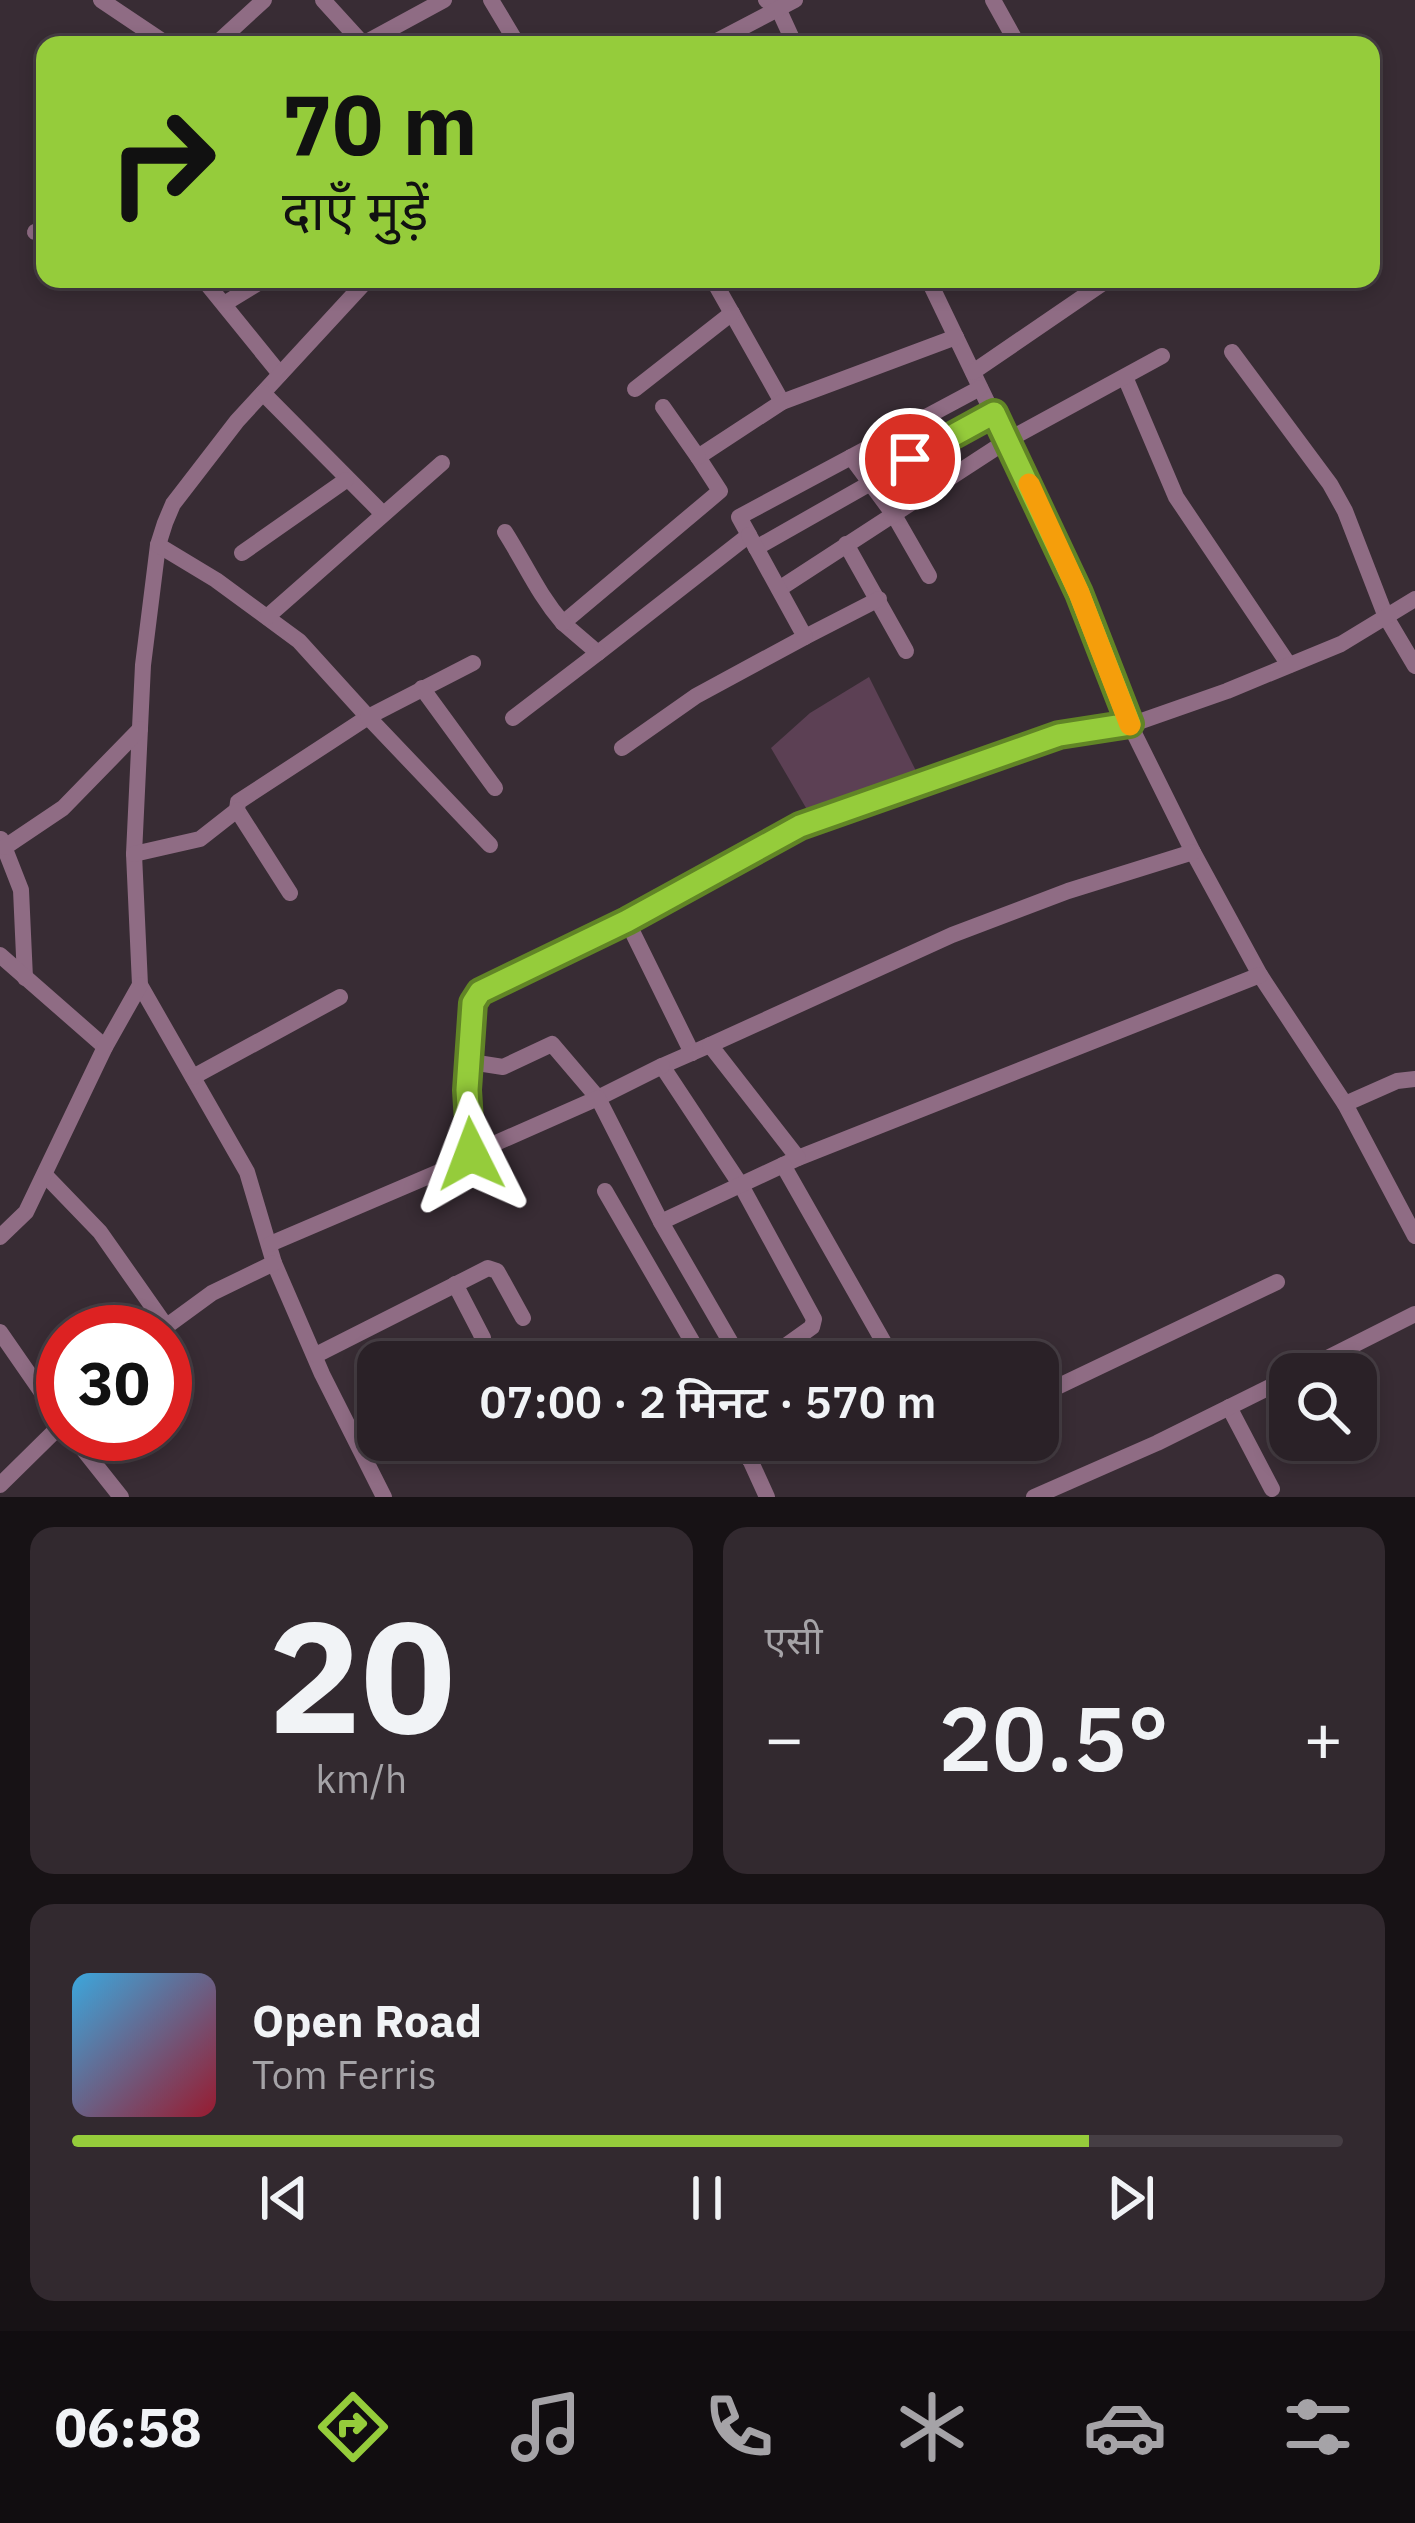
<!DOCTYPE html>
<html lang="hi">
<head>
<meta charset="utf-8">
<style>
  body { margin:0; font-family:"IBM Plex Sans","Noto Sans Devanagari",sans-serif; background:#32292f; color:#f1f3f6; height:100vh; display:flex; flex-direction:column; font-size:45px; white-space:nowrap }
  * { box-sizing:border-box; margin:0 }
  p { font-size:39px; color:#a5a3a7 }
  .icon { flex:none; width:66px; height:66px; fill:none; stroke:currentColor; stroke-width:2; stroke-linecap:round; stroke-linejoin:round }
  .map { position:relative; height:1497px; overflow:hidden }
  .panel { display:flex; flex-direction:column; gap:30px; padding:30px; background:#171215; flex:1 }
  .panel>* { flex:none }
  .banner { position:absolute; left:36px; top:36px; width:1344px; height:252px; border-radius:24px; box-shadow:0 6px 18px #0003,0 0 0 3px #463e44; background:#95cc3b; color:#111; overflow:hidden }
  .tools { position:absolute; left:1269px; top:1353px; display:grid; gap:24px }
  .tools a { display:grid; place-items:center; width:108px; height:108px; border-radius:24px; background:#2a2127; box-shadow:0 6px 18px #0003,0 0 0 3px #463e44; font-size:60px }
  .speed { position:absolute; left:36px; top:1305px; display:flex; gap:24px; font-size:60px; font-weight:700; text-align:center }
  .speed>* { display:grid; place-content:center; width:156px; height:156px; border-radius:50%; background:#2a2127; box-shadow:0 6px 18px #0003,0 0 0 3px #463e44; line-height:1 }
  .speed .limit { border:18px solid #d22; background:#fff; color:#111 }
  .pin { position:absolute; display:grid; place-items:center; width:102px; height:102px; color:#fff; margin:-51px; border:6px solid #fff; border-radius:50%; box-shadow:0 3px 12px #0007 }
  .me { position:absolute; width:132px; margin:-66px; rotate:357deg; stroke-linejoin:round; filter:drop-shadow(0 0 9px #0008) }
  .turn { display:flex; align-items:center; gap:42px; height:252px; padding:0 48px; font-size:54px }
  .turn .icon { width:156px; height:156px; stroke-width:2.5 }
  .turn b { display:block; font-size:84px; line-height:102px }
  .big { font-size:90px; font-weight:600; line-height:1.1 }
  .panel .widget { flex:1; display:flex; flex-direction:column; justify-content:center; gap:18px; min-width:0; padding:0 42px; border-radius:24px; background:#32292f }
  .panel .dial { align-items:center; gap:0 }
  .dial b { font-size:156px; line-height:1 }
  .song { display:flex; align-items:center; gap:36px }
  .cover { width:144px; height:144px; border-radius:18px; background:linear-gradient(135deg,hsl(200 70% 55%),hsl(350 70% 35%)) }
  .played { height:12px; border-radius:6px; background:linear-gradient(90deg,#95cc3b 80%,#463e44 80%) }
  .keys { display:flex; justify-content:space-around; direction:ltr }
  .heat { display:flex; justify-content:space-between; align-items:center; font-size:66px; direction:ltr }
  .panel .tiles { flex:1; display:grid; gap:30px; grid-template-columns:1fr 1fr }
  .widget:last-child { grid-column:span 2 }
  .trip { position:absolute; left:357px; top:1341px; width:702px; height:120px; border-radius:24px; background:#2a2127; box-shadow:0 6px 18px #0003,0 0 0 3px #463e44; font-weight:600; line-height:120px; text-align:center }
  .tab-bar { display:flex; height:192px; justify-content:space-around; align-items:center; background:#110d10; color:#a5a3a7 }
  .tab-bar .icon { width:84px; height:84px }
  .tab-bar .active { color:#95cc3b }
  .tab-bar b { font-size:54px; color:#f1f3f6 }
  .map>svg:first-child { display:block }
  .green { fill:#5c4054 }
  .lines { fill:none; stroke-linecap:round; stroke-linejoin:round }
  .minor { stroke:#8f6c84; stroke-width:16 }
  .route-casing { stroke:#618526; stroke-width:30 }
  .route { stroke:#95cc3b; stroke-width:21 }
  .slow { stroke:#f59e0b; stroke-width:21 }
</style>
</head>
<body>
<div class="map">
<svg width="1415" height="1497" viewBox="0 0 1415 1497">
  <rect width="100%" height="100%" fill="#382c34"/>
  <polygon class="green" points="869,677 917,773 809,813 771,748 810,713"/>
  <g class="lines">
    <g class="minor">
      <polyline points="101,0 168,45"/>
      <polyline points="323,0 363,44 444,0"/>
      <polyline points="491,0 518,45"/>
      <polyline points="766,0 778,8 795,45"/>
      <polyline points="993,0 1018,45"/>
      <polyline points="215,45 264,0"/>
      <polyline points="709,45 795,0"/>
      <polyline points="35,232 45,234"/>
      <polyline points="203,279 280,374"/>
      <polyline points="368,279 237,421 173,504 165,523 158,545 143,665 134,854 140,985 247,1172 274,1263 322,1374 384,1497"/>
      <polyline points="928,279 1079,593 1130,725 1193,852 1260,975 1345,1104 1415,1236"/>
      <polyline points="716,285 782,402"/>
      <polyline points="224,304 265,279"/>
      <polyline points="956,337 782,402 698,457 720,491 563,623 598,653 749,535 739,517 980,388"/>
      <polyline points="1232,352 1330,484 1345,511 1386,617 1415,666"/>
      <polyline points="973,372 1109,279"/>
      <polyline points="1125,377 1176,497 1289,665"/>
      <polyline points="635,389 732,313"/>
      <polyline points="263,393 382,513"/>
      <polyline points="663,407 698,457"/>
      <polyline points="851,457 894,515 929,576"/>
      <path d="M505,532C526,565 538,594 563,623"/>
      <polyline points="846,544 906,651"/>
      <polyline points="158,545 216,580 299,641 368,717 238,802 237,810 290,893"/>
      <polyline points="756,548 994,413"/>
      <polyline points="242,553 346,480"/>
      <polyline points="779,589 1008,440 1162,356"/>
      <polyline points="267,617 442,463"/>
      <polyline points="805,637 879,599"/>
      <polyline points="473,663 368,717 490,845"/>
      <polyline points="422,688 495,788"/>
      <polyline points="513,718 598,653"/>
      <polyline points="622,748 696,696 805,637 749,535"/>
      <polyline points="1,839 21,890 25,978"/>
      <polyline points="5,847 63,808 140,729"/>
      <polyline points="134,854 200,839 237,810"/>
      <polyline points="627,921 692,1053"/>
      <polyline points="0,955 105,1047"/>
      <polyline points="710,1045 662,1066 742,1187 814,1319 812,1327 784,1347 791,1362"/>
      <polyline points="471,1062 503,1067 552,1044 598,1098 662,1066"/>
      <polyline points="193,1077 340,997"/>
      <polyline points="1345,1104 1397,1081 1415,1079"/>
      <polyline points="471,1154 598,1098 661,1222 798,1158 1260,975"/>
      <polyline points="798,1158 710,1045 952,935 1068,891 1193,852"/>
      <polyline points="783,1165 895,1362"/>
      <polyline points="45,1175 100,1232 166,1326"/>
      <polyline points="605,1191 704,1362"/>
      <polyline points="661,1222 742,1362"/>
      <polyline points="0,1237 26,1212 105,1047 140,985"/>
      <polyline points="270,1244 441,1171 471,1154 467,1090 473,1002 480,993 627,921 800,826 1059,735 1130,725 1227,691 1341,644 1415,599"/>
      <polyline points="160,1331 212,1293 274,1263"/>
      <polyline points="0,1332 63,1423 0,1485"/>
      <polyline points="316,1355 488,1268 497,1271 523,1318"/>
      <polyline points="445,1362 478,1346 483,1338 455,1284"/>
      <polyline points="1296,1374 1415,1314"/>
      <polyline points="1038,1396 1277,1282"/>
      <polyline points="1229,1407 1272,1489"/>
      <polyline points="71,1434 121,1497"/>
      <polyline points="741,1440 767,1497"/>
      <polyline points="749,1459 769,1440"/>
      <polyline points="1034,1497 1157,1443 1290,1377"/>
    </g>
  </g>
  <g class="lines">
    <defs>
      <polyline id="route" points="471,1154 467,1090 473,1003 480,992 627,921 800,826 1059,735 1130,724 1079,593 994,413 910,459"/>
    </defs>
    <use href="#route" class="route-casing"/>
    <use href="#route" class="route"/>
    <polyline class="slow" points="1029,484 1079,593 1130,725"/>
  </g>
</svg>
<div class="tools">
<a><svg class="icon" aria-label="search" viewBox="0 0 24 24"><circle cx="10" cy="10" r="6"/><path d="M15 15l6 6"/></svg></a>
</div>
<div class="speed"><div class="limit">30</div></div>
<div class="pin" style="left:910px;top:459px;background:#d93025"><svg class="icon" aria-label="arrive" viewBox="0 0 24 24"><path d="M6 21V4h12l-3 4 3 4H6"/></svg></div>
<svg class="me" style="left:471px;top:1154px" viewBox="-20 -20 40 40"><path d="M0-17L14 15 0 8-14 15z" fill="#95cc3b" stroke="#fff" stroke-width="4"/></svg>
<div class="trip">07:00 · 2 मिनट · 570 m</div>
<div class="banner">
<div class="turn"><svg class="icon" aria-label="right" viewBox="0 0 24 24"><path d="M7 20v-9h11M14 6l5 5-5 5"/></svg><div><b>70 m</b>दाएँ मुड़ें</div></div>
</div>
</div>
<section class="panel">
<div class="tiles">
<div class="widget dial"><b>20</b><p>km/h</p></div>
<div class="widget"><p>एसी</p>
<div class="heat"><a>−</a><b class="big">20.5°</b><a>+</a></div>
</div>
<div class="widget">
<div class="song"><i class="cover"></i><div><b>Open Road</b><p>Tom Ferris</p></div></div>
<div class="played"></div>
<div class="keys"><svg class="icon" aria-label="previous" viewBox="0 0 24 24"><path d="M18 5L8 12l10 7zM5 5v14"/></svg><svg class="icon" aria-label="pause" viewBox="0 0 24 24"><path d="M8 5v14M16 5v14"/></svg><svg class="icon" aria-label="next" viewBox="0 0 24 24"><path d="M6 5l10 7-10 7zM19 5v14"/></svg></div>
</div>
</div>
</section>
<nav class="tab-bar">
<b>06:58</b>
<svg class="icon active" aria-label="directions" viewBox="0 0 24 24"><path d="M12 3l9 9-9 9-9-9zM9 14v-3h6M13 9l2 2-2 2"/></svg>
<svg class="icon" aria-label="music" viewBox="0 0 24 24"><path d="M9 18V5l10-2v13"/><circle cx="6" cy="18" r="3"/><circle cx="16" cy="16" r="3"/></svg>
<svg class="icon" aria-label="phone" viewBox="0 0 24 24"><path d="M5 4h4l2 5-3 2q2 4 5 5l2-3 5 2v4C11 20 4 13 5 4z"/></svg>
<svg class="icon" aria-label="climate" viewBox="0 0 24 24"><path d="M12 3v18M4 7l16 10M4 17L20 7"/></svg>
<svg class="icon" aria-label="car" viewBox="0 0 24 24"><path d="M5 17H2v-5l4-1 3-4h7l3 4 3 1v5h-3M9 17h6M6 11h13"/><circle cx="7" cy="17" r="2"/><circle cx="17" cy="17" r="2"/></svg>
<svg class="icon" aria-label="filters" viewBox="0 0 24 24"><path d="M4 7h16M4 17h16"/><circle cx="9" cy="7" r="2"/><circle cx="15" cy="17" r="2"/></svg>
</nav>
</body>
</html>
